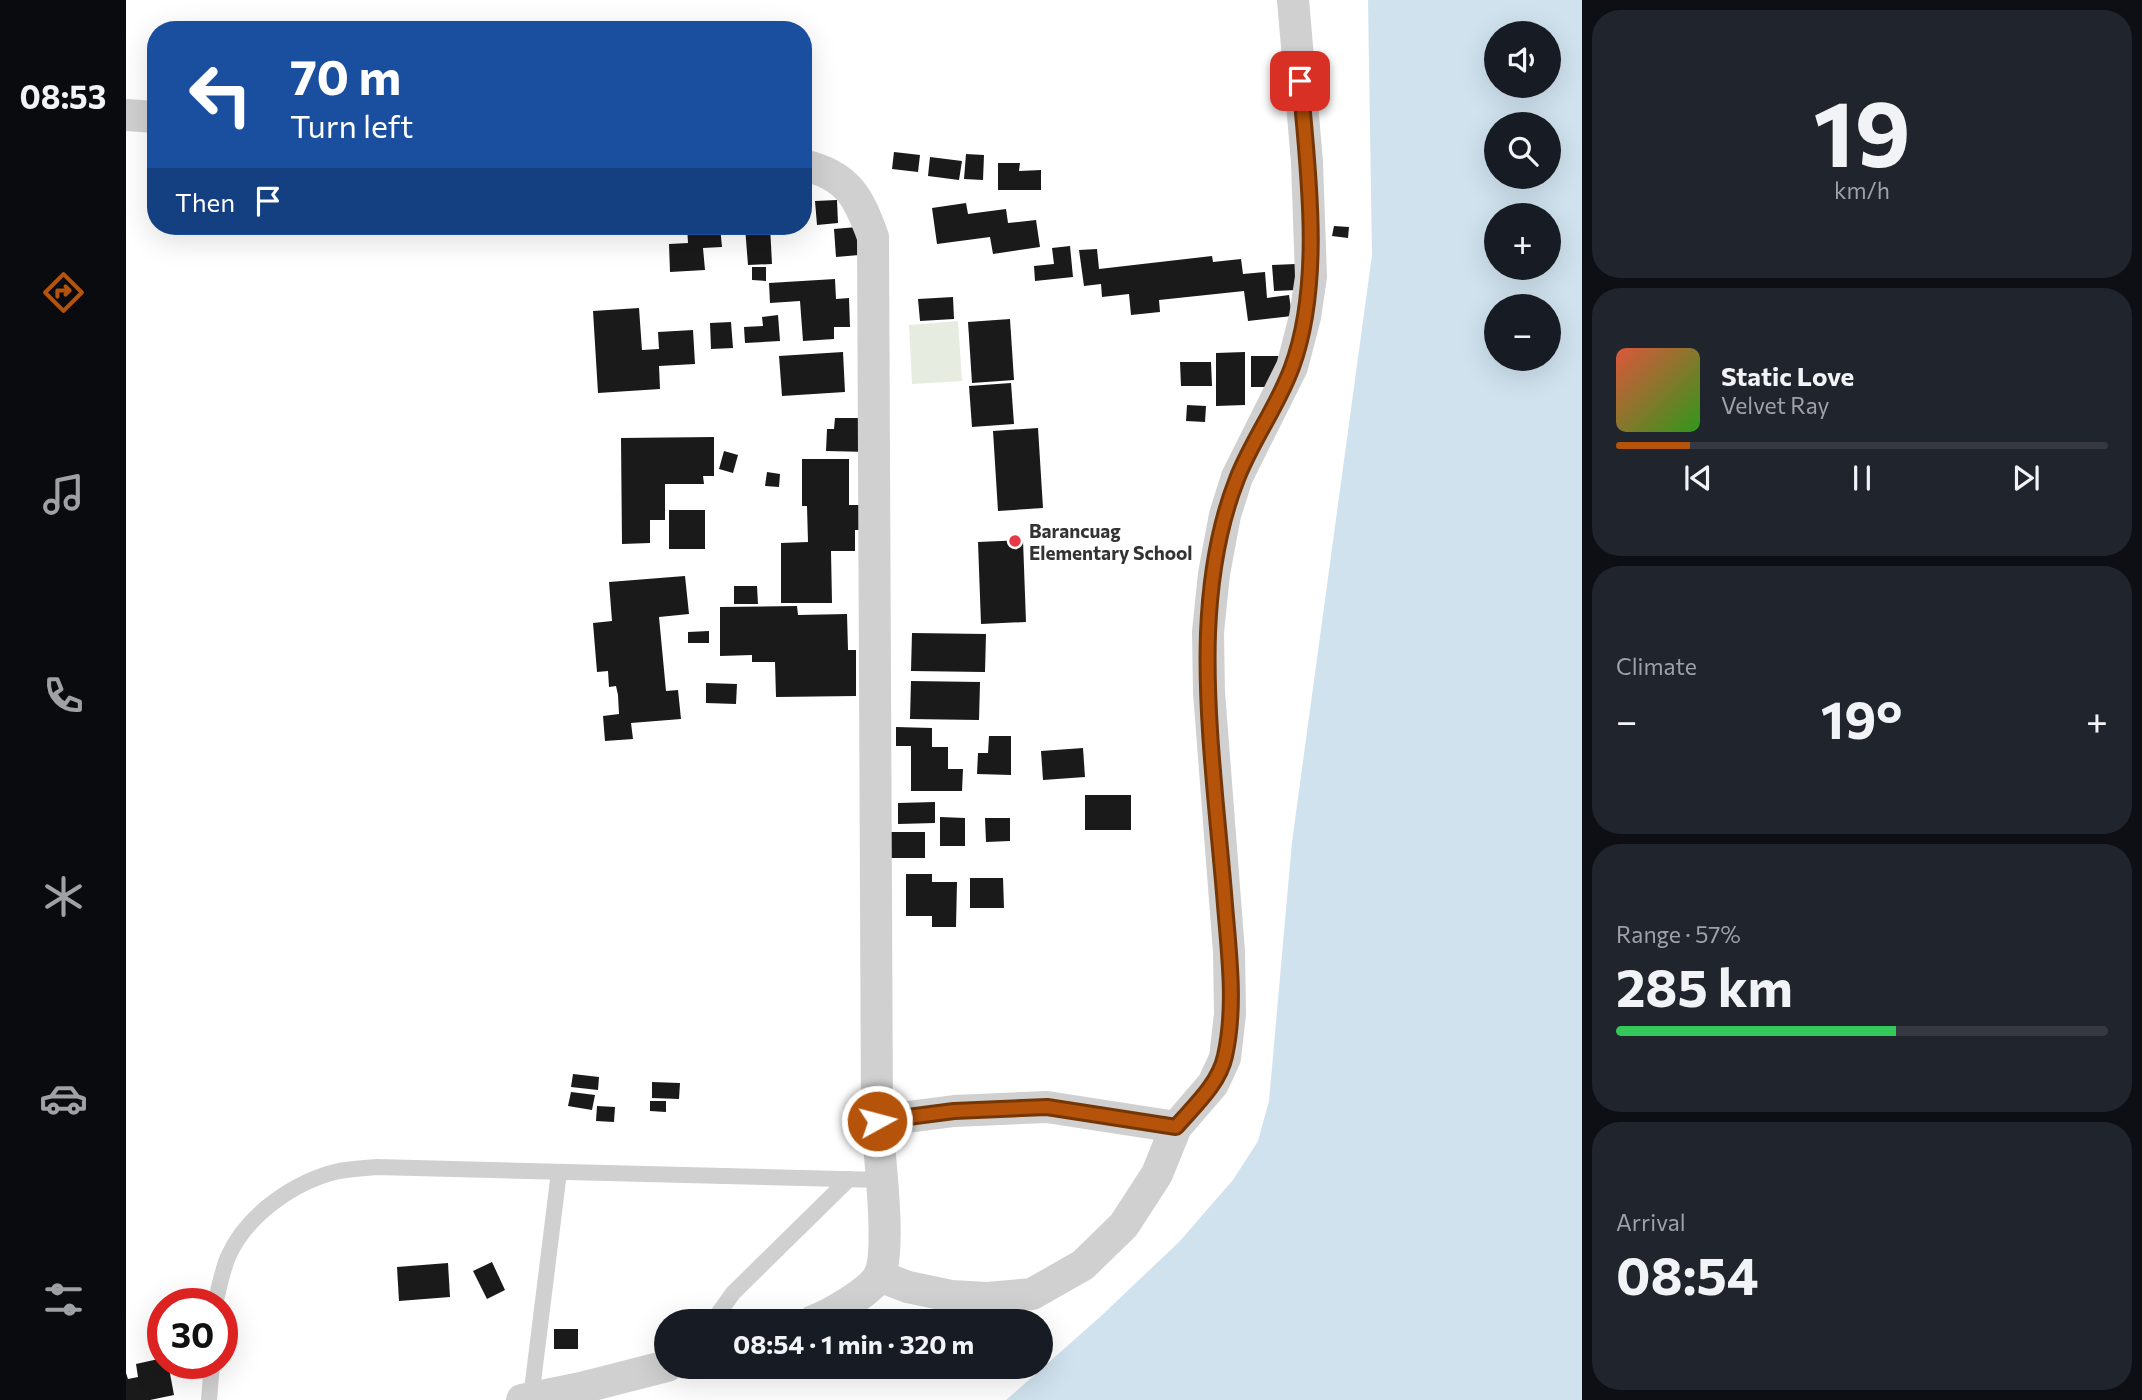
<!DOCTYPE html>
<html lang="en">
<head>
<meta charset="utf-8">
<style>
  body { margin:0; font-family:Commissioner,sans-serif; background:#20242c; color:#f1f3f6; height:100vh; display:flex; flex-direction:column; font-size:26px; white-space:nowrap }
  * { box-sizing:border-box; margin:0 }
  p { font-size:23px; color:#9ea1a6 }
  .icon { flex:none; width:38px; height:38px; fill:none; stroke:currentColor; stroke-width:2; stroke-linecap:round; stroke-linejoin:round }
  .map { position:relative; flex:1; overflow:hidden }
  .drawer { display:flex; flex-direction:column; gap:10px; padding:10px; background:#0d0f14; width:560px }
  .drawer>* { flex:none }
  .banner { position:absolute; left:21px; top:21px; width:665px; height:214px; border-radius:28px; box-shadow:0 7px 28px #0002; background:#1a4fa0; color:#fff; overflow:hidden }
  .controls { position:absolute; left:1358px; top:21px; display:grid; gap:14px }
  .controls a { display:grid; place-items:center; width:77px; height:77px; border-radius:50%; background:#171b24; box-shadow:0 7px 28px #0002; font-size:35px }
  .speed { position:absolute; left:21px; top:1288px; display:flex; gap:14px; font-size:35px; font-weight:700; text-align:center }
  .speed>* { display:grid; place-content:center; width:91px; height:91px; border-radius:50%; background:#171b24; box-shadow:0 7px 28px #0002; line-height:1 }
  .speed .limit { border:10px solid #d22; background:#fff; color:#111 }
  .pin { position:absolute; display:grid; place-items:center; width:60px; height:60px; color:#fff; margin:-30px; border-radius:14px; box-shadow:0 4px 10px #0006 }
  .me { position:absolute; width:77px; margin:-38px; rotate:83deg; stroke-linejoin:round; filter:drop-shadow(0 0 5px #0008) }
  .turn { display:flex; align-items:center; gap:24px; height:147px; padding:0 28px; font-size:32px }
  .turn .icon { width:91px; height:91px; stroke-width:2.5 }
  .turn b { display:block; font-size:49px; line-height:60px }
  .then { display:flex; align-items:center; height:66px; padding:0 28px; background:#0003; gap:14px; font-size:26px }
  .big { font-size:52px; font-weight:700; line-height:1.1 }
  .drawer .widget { flex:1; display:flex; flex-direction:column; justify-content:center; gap:10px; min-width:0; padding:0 24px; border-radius:28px; background:#20242c }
  .drawer .dial { align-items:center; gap:0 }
  .dial b { font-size:91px; line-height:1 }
  .song { display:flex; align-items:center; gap:21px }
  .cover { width:84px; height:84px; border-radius:10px; background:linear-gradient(135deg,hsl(10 70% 55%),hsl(110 70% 35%)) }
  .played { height:7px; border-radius:4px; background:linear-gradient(90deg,#b45309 15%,#363941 15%) }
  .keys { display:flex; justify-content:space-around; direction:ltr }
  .heat { display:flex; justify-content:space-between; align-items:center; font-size:38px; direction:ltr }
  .charge { height:10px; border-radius:5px; background:linear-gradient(90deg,#34c759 57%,#363941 0) }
  .trip { position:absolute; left:528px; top:1309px; width:399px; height:70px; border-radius:35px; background:#171b24; box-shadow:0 7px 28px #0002; font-weight:700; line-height:70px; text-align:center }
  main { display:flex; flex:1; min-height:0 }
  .dock { display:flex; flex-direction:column; width:126px; justify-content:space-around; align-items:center; background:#090b0e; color:#9ea1a6 }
  .dock .icon { width:49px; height:49px }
  .dock .active { color:#b45309 }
  .dock b { font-size:32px; color:#f1f3f6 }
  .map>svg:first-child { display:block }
  .green { fill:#e6ecdf }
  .water { fill:#cfe2ee; fill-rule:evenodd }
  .building { fill:#1a1a1a }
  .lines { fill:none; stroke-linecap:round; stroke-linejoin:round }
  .service { stroke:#d0d0d0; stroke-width:16 }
  .minor { stroke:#d0d0d0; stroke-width:32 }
  .route-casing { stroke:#753606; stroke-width:18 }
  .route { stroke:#b45309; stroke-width:12 }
  .poi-dot { fill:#e63946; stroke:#fff; stroke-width:2.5 }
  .labels { text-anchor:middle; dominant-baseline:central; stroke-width:7; stroke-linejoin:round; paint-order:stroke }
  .poi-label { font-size:19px; font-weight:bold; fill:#333; stroke:#fff; text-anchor:start }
</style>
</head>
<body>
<main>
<nav class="dock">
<b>08:53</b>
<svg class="icon active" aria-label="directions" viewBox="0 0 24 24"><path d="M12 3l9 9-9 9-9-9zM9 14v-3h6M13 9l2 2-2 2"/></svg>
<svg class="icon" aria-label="music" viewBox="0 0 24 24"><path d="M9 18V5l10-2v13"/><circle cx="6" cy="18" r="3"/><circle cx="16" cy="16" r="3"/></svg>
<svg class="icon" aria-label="phone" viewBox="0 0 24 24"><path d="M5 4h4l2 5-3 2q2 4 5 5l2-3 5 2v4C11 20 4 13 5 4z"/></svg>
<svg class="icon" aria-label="climate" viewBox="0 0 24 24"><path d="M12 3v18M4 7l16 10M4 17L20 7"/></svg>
<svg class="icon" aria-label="car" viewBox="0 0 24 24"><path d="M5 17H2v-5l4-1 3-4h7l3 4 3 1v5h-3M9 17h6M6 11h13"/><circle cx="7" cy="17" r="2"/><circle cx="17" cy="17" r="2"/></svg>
<svg class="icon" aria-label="filters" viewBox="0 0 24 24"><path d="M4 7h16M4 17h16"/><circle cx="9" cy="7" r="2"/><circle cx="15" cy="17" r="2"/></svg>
</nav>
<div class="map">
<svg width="1456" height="1400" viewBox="0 0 1456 1400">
  <rect width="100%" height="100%" fill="#fff"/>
  <polygon class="green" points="832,321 836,381 786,384 783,325"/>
  <path class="water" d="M1242,0H1456V1400H880L974,1317L1053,1242L1107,1180L1132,1141L1143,1101L1166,842L1246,255ZM1370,33H1423V86H1370ZM1370,124H1423V177H1370ZM1370,215H1423V268H1370ZM1370,306H1423V359H1370Z"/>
  <g class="building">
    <polygon points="768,152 794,155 792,172 766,169"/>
    <polygon points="840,154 858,155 857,180 838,179"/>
    <polygon points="804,157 836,161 833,180 802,176"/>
    <polygon points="872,163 894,163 893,171 915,170 915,190 872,190"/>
    <polygon points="711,200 712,223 691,225 689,201"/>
    <polygon points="840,203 842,214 880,209 882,223 910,220 914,247 867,254 864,237 811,244 806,208"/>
    <polygon points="561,226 594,226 596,247 577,248 579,270 544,272 543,244 562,243"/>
    <polygon points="644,226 646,264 622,265 619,227"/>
    <polygon points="1208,226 1223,227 1222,238 1206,236"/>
    <polygon points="731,227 733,255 710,257 708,229"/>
    <polygon points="944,246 947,277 909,281 908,266 928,264 926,248"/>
    <polygon points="971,249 973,269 1086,256 1087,262 1115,259 1117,274 1139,272 1141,298 1163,295 1166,316 1122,321 1118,291 1033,300 1034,312 1005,315 1003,294 976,297 975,284 958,286 953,250"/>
    <polygon points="1170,264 1171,290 1148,291 1146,265"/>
    <polygon points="626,267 640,267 640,281 626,280"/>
    <polygon points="709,279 710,299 723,298 724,327 708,327 708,339 677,341 674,301 644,303 643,283"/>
    <polygon points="827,297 828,319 794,321 792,299"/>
    <polygon points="513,308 516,350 533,349 532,332 567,330 569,364 533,366 534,389 472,393 467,311"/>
    <polygon points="652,315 654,341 619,343 618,327 637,326 636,317"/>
    <polygon points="884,319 888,380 846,383 842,322"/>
    <polygon points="605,322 607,348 585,349 584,323"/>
    <polygon points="717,352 719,392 656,396 653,356"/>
    <polygon points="1119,352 1119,405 1090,406 1090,353"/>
    <polygon points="1125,356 1154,356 1155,387 1125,387"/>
    <polygon points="1054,362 1085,362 1086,386 1055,386"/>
    <polygon points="885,383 888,424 846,427 843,386"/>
    <polygon points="1061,405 1080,406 1079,422 1060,421"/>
    <polygon points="709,418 743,418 743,452 700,451 701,429 708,429"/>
    <polygon points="912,428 917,508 872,511 867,431"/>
    <polygon points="588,437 588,476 577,476 578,484 539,484 539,520 524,520 524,543 496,544 495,438"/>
    <polygon points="598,451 612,455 607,473 593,469"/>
    <polygon points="676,459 723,459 723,505 737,505 737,530 729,530 729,551 705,551 706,603 655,603 655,543 682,542 681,506 676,506"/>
    <polygon points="641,472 654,474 653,487 639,486"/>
    <rect x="543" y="510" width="36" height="39"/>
    <polygon points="897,540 900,622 855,624 852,542"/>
    <polygon points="559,576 563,614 533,617 540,691 552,690 555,719 505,723 507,739 479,741 477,716 493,714 492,695 490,686 483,687 482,671 471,672 467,623 486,621 483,582"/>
    <polygon points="608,586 631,586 632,604 608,604"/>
    <polygon points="671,606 672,615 721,614 722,650 730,650 730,696 650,697 649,662 626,662 626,655 594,656 594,607"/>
    <polygon points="583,631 583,643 562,643 562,632"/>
    <polygon points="786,633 860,634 859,672 785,671"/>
    <polygon points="785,681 854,682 853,720 784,719"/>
    <polygon points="580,683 611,684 610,704 580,703"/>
    <polygon points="770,727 806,728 806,747 822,747 822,769 837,769 836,791 785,791 785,746 770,746"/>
    <polygon points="863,736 885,736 885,775 851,774 852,753 862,753"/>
    <polygon points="957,748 959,777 917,780 915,751"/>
    <rect x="959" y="795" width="46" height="35"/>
    <polygon points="809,802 809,823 772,824 772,803"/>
    <polygon points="814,817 839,818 839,846 814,846"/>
    <polygon points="859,818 884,818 884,841 860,842"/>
    <rect x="758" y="832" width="41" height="26"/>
    <polygon points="780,874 806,874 806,882 831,882 830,927 806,927 806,916 780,916"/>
    <polygon points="844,878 877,878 878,908 844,908"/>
    <polygon points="447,1074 473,1077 472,1090 445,1087"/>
    <polygon points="526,1082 554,1083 553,1099 526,1098"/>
    <polygon points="445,1092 469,1095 466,1110 442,1106"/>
    <polygon points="524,1101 540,1101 540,1112 524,1111"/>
    <polygon points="471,1106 489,1107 488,1122 470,1121"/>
    <polygon points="366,1262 379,1290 361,1299 347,1271"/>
    <polygon points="322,1263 324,1297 273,1301 271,1267"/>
    <rect x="428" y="1329" width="24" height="20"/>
    <polygon points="37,1358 37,1363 42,1363 48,1395 24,1400 0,1400 0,1373 2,1379 12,1377 10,1364"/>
  </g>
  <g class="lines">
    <g class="service">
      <path d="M89,1304C93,1289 96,1271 102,1257C120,1215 169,1181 213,1171C225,1169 238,1168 251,1167L755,1180"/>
      <polyline points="587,1321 607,1293 723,1179"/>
      <polyline points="405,1398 433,1172"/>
      <polyline points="83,1400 86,1363"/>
    </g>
    <g class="minor">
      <polyline points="0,115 30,117"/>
      <path d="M677,165C722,175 733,198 747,237L751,1121C753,1153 766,1251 753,1276C744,1292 704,1315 687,1321"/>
      <polyline points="751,1121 828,1111 921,1107 1050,1127"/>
      <polyline points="753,1276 782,1287 825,1296 861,1298 906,1294 957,1265 998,1225 1031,1174 1050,1127 1087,1084 1099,1058 1104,1014 1103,952 1083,692 1082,632 1088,574 1099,515 1111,477 1166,367 1179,317 1185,277 1181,162 1167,0"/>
      <polyline points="396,1400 455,1388 541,1366"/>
    </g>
  </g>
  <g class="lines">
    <defs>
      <path id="route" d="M751,1121L828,1111L921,1107L1050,1127C1068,1106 1093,1084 1099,1056C1110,1007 1103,954 1099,905C1092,817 1079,721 1082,633C1084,582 1092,527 1111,479C1126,440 1152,406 1166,367C1197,283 1182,169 1174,81"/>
    </defs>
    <use href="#route" class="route-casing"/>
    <use href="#route" class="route"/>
  </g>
  <circle class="poi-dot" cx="889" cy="541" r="7"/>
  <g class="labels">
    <g class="poi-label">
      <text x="903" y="530">Barancuag<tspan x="903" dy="22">Elementary School</tspan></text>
    </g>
  </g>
</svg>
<div class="controls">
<a><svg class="icon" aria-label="sound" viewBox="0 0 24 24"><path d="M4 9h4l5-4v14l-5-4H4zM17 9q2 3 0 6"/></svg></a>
<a><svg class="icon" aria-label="search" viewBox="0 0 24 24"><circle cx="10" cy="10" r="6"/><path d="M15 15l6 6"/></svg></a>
<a>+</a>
<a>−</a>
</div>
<div class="speed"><div class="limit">30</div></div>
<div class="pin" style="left:1174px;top:81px;background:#d93025"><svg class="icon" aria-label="arrive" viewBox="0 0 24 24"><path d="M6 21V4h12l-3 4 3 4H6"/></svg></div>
<svg class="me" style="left:751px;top:1121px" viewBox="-20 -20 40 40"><circle r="17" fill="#b45309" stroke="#fff" stroke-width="3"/><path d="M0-11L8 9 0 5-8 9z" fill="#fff"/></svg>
<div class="trip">08:54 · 1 min · 320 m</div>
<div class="banner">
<div class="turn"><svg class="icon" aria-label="left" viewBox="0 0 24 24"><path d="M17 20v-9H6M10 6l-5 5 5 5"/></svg><div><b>70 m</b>Turn left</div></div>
<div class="then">Then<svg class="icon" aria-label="arrive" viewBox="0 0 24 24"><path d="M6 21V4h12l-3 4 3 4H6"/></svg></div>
</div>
</div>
<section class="drawer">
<div class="widget dial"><b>19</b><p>km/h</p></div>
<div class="widget">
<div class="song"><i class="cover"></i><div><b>Static Love</b><p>Velvet Ray</p></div></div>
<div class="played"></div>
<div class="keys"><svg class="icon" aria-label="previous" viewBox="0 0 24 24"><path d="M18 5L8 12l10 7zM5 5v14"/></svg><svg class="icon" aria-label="pause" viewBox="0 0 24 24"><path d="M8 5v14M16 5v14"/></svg><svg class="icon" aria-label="next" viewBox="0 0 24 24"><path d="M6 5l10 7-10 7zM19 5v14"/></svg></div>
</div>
<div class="widget"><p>Climate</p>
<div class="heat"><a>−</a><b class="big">19°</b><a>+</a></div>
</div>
<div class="widget"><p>Range · 57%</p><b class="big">285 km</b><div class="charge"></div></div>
<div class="widget"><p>Arrival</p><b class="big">08:54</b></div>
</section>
</main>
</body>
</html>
